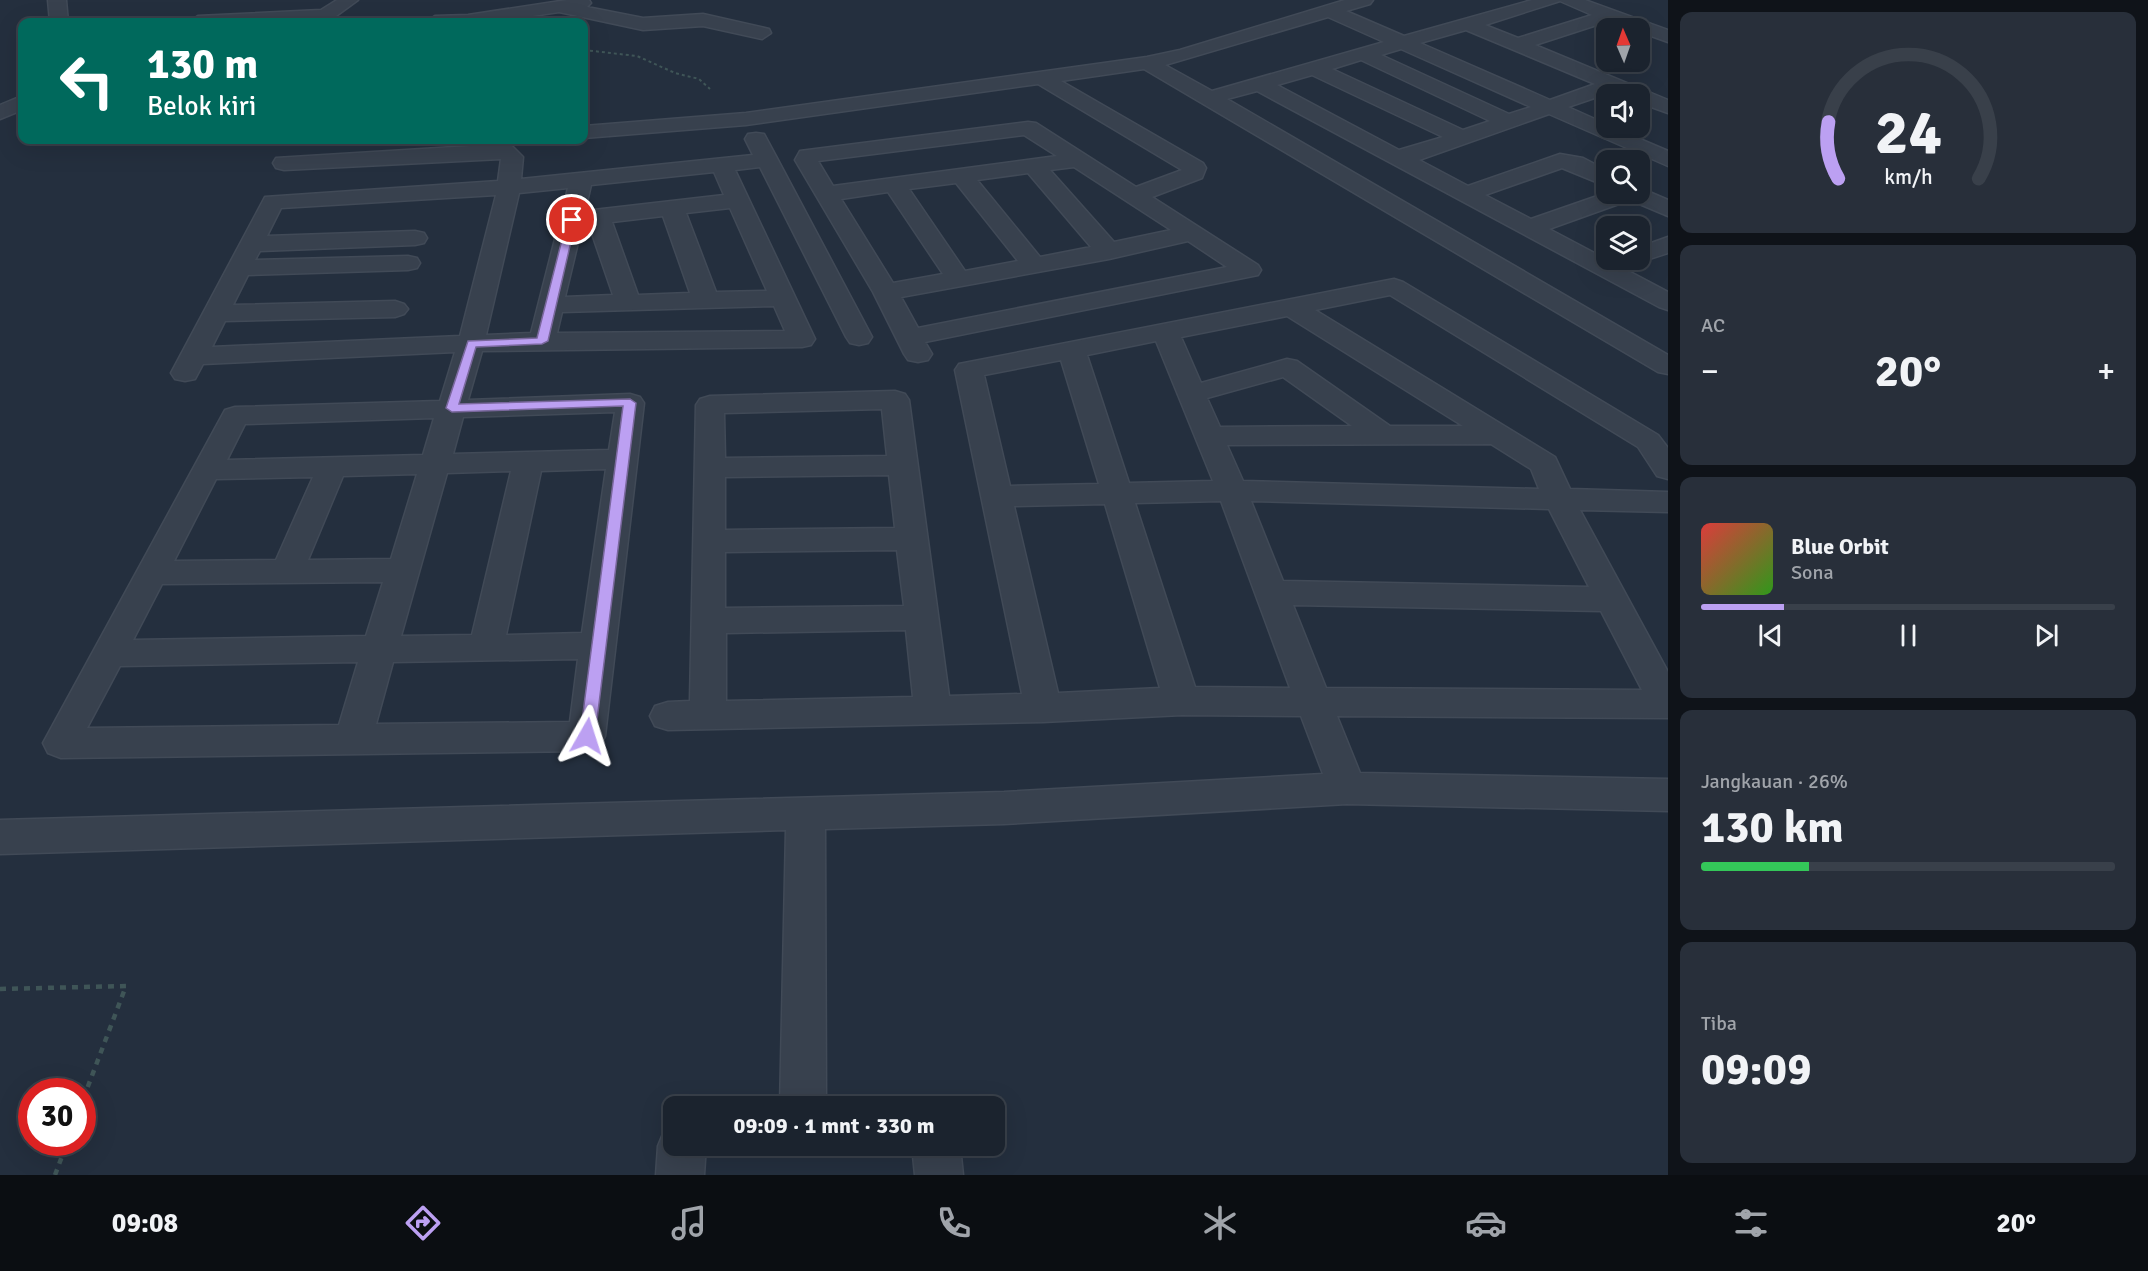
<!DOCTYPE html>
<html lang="id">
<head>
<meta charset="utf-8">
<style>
  body { margin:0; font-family:Signika,sans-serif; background:#282f3a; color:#f1f3f6; height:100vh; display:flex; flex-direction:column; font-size:22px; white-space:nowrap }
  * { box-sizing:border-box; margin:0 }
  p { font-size:20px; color:#a0a4aa }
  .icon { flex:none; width:33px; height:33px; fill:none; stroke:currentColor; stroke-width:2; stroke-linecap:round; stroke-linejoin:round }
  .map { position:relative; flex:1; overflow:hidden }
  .side { display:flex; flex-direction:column; gap:12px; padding:12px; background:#0f1319; width:480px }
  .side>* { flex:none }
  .banner { position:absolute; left:18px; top:18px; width:570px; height:126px; border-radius:12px; box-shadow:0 6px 24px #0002,0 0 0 2px #39404a; background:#00695c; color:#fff; overflow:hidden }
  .needle { width:39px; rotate:358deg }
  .fabs { position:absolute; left:1596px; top:18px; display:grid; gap:12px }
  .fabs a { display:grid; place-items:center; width:54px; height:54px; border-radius:12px; background:#1b232e; box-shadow:0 6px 24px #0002,0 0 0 2px #39404a; font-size:30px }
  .speed { position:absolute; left:18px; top:1078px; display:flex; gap:12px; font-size:30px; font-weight:700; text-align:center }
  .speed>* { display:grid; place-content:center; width:78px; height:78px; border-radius:50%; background:#1b232e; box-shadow:0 6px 24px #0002,0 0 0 2px #39404a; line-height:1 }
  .speed .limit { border:9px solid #d22; background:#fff; color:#111 }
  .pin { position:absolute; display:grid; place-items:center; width:51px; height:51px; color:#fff; margin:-26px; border:3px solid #fff; border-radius:50%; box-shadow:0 2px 6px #0007 }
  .me { position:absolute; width:66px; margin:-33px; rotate:6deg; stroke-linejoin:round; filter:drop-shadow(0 0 4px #0008) }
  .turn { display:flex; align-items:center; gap:21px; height:126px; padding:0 30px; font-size:27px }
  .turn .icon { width:78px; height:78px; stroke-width:2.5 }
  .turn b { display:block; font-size:42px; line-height:51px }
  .big { font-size:45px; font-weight:700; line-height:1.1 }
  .side .tile { flex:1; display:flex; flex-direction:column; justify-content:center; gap:9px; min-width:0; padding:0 21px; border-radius:12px; background:#282f3a }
  .side .dial { align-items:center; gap:0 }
  .dial svg { height:156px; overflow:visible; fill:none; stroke:#39404a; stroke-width:7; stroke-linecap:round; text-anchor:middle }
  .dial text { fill:#f1f3f6; stroke:none }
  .song { display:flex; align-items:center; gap:18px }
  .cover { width:72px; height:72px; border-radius:9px; background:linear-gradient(135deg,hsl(0 70% 55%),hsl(110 70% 35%)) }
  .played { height:6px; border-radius:3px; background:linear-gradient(90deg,#bca0f2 20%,#39404a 20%) }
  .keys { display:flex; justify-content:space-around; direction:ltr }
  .heat { display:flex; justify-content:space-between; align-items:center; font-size:33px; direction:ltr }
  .charge { height:9px; border-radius:4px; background:linear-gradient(90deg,#34c759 26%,#39404a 0) }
  .trip { position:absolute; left:663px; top:1096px; width:342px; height:60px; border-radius:12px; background:#1b232e; box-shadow:0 6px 24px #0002,0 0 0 2px #39404a; font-weight:700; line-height:60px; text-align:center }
  .tab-bar { display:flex; height:96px; justify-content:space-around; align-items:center; background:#0b0e12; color:#a0a4aa }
  .tab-bar .icon { width:42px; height:42px }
  .tab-bar .active { color:#bca0f2 }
  .tab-bar b { font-size:27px; color:#f1f3f6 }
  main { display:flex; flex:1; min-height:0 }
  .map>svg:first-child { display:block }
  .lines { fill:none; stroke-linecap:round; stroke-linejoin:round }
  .minor-casing { stroke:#414a57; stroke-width:3 }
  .path-far1 { stroke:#3f5557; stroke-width:2; stroke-dasharray:3 3; stroke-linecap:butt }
  .path { stroke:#3f5557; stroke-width:4.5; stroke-dasharray:6 6; stroke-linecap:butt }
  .minor { fill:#38414e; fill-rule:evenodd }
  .route { fill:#bca0f2; stroke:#7a689d; stroke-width:1.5 }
</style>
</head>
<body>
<main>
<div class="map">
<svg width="1668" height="1175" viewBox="0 0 1668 1175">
  <rect width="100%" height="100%" fill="#242f3e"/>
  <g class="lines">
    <defs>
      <g id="minor">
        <polygon points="48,0 66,0 68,22 50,22"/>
        <polygon points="337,0 358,0 332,19 326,21 189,22 198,16 321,10"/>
        <polygon points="567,0 589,0 591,3 587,7 643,18 703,14 769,29 771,33 762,39 703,26 643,30 559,12 493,22 426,22 435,16 468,15"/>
        <path d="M1345,0H1373L1370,4L1346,11L1404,36L1532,0H1585L1668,30V42L1640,32V28H1630L1609,21L1535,45L1668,100V113L1640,103V94L1612,92L1568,107L1606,124V128H1614L1668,151V166L1549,114L1419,160L1468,186L1560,154L1583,158L1606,170V186L1562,168L1485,195L1531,219L1606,193L1640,194V188L1668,200V216L1630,200L1549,229L1668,292V310L1659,307L1257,91L1227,99L1668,355V374L1658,372L1144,69L1061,81L1203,163L1206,168L1202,178L1152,197L1258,265L1261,270L1258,275L925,342L932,354L928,360L918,362L908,360L904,354L873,292L795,160L800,151L1028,122L1036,123L1136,187L1182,170L1038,84L746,125L584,138V126L746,113L1147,57L1180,50ZM1560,1L1592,15L1518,38L1485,25ZM1328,17L1384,42L1212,91L1165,65ZM1466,30L1595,84L1550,100L1420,43ZM1401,49L1531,107L1509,114L1381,55ZM1361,60L1490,121L1463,130L1332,69ZM1312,75L1443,137L1399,150L1277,85ZM1024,135L1057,156L833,186L818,161ZM1074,167L1171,230L1114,242L1050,170ZM1028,173L1091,247L1040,257L977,180ZM956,183L1018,261L965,271L909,189ZM888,192L943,274L893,283L841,199ZM1188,241L1227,267L918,328L901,297L1109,259Z"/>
        <polygon points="22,96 22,110 0,119 0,105"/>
        <path d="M756,133L764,134L778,160L872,337L868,343L859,345L850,343L846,337L760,167L735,170L815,339L811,345L802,347L482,351L468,400L630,394L640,397L644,403L605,736L600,746L587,751L61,758L48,753L43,743L225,410L235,407L440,401L455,352L203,364L195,379L185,381L175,379L171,373L265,197L498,181L501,159L284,170L276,168L273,163L276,158L504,144L512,146L523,157L521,179L753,155L745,139L748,134ZM714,172L724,195L585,211L591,185ZM568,188L531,333L486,335L519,193ZM496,195L460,336L212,347L225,321L395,317L404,314L408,309L404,304L395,301L233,305L248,275L408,270L417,268L420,263L417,258L408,256L255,260L260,251L415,245L424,243L427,238L424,233L415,231L267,236L281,208ZM730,208L767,291L716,292L686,213ZM663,216L690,293L638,295L612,222ZM589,225L613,295L565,297L582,226ZM774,306L785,331L557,333L562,312ZM615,412L609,450L453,454L463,417ZM434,418L423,455L227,460L245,424ZM606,469L582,633L506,635L541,471ZM511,471L472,635L401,636L447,473ZM417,474L391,559L308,560L343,476ZM313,477L276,560L174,561L216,479ZM383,582L366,636L133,640L162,584ZM578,659L570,722L376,724L393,662ZM358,662L339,725L87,728L120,666Z"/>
        <polygon points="1668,237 1668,253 1640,262 1631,260 1640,260 1640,247"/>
        <path d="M1394,279L1403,282L1658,435L1668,448V479L1657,476L1638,447L1390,295L1315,310L1555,457L1570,489L1668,492V512L1580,510L1668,672V718L1337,716L1360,773L1668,779V811L1347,804L1004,824L825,829L826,1107H780L786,830L0,854V820L1004,792L1323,774L1301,716L1182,715L1043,722L668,730L655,726L650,716L655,706L668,702L690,701L696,405L700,399L710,396L895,391L905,394L909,400L949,696L1022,694L955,370L959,364ZM1287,316L1463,426H1390L1297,361L1287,359L1201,383L1181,337ZM1156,341L1213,481L1129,483L1087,355ZM1061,360L1099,484L1010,486L984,375ZM1283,377L1352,426L1220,427L1207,398ZM882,409L887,456L725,458L724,413ZM1491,444L1531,469L1539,489L1243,481L1227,445ZM889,475L895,528L725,530V477ZM1221,501L1290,688L1195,687L1135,503ZM1251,501L1549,509L1589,587L1283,581ZM1105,504L1160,688L1058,693L1014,506ZM897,550L904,606L725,608V552ZM1293,605L1601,611L1642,690L1326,688ZM906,630L913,697L726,701V633Z"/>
        <polygon points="674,1126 674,1146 706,1146 704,1175 656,1175 658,1146 665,1129"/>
        <polygon points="912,1146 960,1146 963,1175 915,1175"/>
      </g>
    </defs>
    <use href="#minor" class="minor-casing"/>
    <polyline class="path-far1" points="584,50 637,56 675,73 699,79 710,89"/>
    <g class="path">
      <polyline points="0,989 126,986 82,1102"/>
      <polyline points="55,1175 67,1143"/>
    </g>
    <use href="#minor" class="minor"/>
  </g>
  <polygon class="route" points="572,217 576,220 548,341 542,344 476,347 459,404 630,399 636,403 595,736 587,742 580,736 623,406 452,412 446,408 468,341 537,338 567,220"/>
</svg>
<div class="fabs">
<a><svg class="needle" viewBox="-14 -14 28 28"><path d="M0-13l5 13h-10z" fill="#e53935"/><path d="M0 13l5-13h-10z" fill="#a0a4aa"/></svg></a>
<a><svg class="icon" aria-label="sound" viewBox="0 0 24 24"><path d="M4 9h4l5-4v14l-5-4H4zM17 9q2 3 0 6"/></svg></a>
<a><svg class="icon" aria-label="search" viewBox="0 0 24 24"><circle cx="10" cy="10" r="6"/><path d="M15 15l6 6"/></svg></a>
<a><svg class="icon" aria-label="layers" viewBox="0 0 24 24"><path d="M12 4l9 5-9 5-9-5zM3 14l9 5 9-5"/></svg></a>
</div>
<div class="speed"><div class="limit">30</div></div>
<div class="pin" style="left:572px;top:220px;background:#d93025"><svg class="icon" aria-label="arrive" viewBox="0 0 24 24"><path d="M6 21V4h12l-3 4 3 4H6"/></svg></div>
<svg class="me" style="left:587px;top:736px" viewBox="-20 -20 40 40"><path d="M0-17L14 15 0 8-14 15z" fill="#bca0f2" stroke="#fff" stroke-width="4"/></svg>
<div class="trip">09:09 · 1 mnt · 330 m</div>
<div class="banner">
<div class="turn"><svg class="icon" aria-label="left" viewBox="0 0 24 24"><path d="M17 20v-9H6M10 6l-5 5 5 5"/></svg><div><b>130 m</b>Belok kiri</div></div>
</div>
</div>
<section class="side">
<div class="tile dial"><svg viewBox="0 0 100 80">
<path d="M14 69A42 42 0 1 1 86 69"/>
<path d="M14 69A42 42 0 0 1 9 40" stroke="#bca0f2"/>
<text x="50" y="56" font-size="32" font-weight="700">24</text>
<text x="50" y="72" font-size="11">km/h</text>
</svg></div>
<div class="tile"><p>AC</p>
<div class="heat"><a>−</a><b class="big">20°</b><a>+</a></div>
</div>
<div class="tile">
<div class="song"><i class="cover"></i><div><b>Blue Orbit</b><p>Sona</p></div></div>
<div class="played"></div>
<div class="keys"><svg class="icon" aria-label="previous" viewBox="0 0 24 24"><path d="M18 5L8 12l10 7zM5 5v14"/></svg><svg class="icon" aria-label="pause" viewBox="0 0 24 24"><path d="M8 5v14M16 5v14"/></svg><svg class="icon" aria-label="next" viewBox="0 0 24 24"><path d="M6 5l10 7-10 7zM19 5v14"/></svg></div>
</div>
<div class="tile"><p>Jangkauan · 26%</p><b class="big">130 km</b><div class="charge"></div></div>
<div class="tile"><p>Tiba</p><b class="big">09:09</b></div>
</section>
</main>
<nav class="tab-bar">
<b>09:08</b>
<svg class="icon active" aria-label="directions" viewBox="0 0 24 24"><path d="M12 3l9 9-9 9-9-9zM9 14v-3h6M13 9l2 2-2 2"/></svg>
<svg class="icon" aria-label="music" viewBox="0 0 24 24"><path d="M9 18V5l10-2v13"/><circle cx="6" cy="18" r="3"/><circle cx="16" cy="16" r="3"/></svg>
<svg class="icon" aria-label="phone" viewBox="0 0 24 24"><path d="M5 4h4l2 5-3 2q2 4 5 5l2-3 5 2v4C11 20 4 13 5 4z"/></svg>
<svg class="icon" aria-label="climate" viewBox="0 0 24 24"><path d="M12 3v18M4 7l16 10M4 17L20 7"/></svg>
<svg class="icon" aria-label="car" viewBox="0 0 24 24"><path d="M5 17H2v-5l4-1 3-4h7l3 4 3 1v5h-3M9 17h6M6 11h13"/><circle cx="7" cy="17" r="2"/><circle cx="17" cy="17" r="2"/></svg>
<svg class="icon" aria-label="filters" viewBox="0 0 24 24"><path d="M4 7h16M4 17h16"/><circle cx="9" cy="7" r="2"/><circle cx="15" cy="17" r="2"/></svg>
<b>20°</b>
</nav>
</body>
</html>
